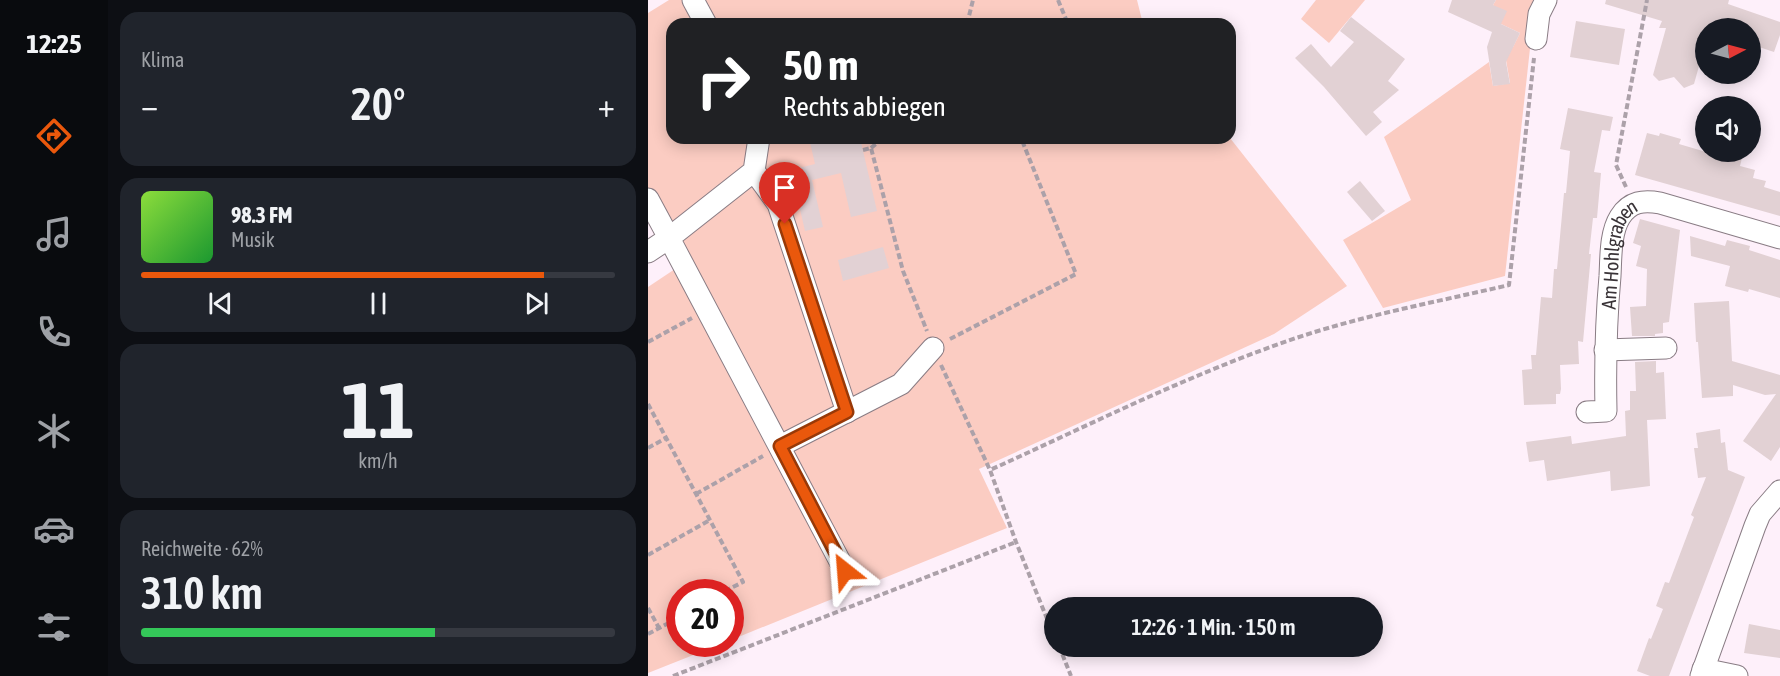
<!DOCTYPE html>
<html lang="de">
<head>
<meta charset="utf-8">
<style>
  body { margin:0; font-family:"Asap Condensed",sans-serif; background:#20242c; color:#f1f3f6; height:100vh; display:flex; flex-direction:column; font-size:22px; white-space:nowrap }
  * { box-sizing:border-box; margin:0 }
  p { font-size:20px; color:#9ea1a6 }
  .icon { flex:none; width:33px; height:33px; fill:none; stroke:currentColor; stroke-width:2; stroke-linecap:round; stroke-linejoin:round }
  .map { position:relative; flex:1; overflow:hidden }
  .drawer { display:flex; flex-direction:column; gap:12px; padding:12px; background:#0d0f14; width:540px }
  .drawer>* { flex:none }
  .top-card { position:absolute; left:18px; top:18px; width:570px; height:126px; border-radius:18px; box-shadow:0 3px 15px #0003; background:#202124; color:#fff; overflow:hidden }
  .needle { width:39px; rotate:84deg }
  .tools { position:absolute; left:1047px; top:18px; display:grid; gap:12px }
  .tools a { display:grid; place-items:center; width:66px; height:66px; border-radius:50%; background:#171b24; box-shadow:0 3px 15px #0003; font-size:30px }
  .speed { position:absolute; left:18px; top:579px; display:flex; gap:12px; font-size:30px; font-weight:700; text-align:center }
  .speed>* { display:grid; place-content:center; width:78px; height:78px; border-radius:50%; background:#171b24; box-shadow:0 3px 15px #0003; line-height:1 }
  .speed .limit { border:9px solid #d22; background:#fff; color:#111 }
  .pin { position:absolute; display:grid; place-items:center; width:51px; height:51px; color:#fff; margin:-62px -26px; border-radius:50% 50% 50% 0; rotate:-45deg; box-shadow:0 0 6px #0007 }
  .pin .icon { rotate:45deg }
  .me { position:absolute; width:66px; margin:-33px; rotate:332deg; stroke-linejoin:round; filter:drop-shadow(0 0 4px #0008) }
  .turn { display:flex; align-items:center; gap:21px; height:126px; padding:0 18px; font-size:27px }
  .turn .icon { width:78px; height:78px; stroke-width:2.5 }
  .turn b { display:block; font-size:42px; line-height:51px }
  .big { font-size:45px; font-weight:600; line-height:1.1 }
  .drawer .card { flex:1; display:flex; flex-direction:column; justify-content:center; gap:9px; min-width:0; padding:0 21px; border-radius:18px; background:#20242c }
  .drawer .dial { align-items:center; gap:0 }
  .dial b { font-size:78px; line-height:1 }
  .song { display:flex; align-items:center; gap:18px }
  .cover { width:72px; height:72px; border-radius:9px; background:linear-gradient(135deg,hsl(90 70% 55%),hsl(130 70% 35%)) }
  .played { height:6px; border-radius:3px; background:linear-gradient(90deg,#ea580c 85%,#363941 85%) }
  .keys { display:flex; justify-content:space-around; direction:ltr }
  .heat { display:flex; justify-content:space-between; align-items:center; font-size:33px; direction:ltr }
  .charge { height:9px; border-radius:4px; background:linear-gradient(90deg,#34c759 62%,#363941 0) }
  .trip { position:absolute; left:396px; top:597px; width:339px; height:60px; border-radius:30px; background:#171b24; box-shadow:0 3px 15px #0003; font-weight:600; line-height:60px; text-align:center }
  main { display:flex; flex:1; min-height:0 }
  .tab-bar { display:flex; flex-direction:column; width:108px; justify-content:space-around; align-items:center; background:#090b0e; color:#9ea1a6 }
  .tab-bar .icon { width:42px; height:42px }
  .tab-bar .active { color:#ea580c }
  .tab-bar b { font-size:27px; color:#f1f3f6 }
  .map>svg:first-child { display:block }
  .green { fill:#fbccc2 }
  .building { fill:#e2d1d4 }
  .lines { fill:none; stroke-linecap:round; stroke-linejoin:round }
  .minor-casing { stroke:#897c84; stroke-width:23 }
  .path { stroke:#aca1a9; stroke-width:4; stroke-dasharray:6 3; stroke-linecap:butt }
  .minor { stroke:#fff; stroke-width:21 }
  .route-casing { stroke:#983908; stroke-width:15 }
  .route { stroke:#ea580c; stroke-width:10 }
  .labels { text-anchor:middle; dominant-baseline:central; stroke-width:6; stroke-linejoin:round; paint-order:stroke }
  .street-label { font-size:20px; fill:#3a3438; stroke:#fef0fa }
</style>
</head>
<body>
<main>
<nav class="tab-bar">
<b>12:25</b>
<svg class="icon active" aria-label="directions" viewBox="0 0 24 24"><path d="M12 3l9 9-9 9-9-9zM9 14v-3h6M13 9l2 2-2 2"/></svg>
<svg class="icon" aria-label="music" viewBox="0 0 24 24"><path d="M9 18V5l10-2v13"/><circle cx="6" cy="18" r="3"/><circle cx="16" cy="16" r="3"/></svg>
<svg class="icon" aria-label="phone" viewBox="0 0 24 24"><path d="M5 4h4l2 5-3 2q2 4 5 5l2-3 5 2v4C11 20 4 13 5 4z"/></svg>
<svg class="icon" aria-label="climate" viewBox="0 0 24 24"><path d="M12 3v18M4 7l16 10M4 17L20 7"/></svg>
<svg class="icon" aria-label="car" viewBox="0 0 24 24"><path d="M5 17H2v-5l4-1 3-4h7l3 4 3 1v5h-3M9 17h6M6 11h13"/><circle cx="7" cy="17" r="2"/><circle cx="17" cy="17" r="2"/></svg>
<svg class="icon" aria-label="filters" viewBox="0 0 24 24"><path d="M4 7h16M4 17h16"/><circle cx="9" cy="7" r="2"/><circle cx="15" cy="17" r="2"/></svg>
</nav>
<section class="drawer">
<div class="card"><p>Klima</p>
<div class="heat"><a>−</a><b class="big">20°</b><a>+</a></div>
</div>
<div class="card">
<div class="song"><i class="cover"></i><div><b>98.3 FM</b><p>Musik</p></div></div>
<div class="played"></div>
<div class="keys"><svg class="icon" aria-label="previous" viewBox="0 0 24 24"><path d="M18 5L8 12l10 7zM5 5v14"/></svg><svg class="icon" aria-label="pause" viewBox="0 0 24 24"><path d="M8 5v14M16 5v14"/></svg><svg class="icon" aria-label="next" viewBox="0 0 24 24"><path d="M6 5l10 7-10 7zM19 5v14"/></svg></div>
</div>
<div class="card dial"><b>11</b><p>km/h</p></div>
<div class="card"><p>Reichweite · 62%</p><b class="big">310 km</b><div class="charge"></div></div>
</section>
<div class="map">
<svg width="1132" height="676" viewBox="0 0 1132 676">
  <rect width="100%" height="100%" fill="#fef0fa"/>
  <g class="green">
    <polygon points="21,0 489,0 495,24 24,24 24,138 582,138 699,286 626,334 331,469 359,528 83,640 82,592 32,592 32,644 73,644 0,673 0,287 30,267 0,189 0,13"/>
    <polygon points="668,0 717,0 681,43 653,19"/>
    <polygon points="848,0 892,0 886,12 857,276 735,308 695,240 763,200 736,137 841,62 845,86 862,83 855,43 865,47 872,33 853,24 845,5"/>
  </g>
  <g class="building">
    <polygon points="804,0 848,0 845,5 859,11 853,24 872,33 858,62 862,84 845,86 839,47 844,32 800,12"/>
    <polygon points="958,0 1081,0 1080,4 1132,22 1132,35 1126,52 1102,44 1102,28 1058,28 1058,41 1046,84 1036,88 1026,77 1011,81 1005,75 1018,28 1011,28 1014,21 957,4"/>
    <polygon points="703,17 757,59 740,81 751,90 725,112 734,122 718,136 676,87 647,58 663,44 683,67 706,42 692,31"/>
    <polygon points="928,21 977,29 971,65 922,57"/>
    <polygon points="920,108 965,117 962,131 954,130 946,172 953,173 949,218 945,218 941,254 943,254 935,342 930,341 931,364 912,365 913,389 912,394 908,394 908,404 876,405 874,370 884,369 883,355 888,355 893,297 904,298 906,269 909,269 916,193 918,193 922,151 912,149"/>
    <polygon points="999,133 1011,136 1012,133 1033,139 1031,144 1075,157 1076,153 1094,158 1092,166 1107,170 1105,178 1118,181 1116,187 1132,192 1132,216 987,175"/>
    <polygon points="161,138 212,138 229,211 203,217 193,173 164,180 175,227 157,231 143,170 167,164"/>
    <polygon points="712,181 737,211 724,221 699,192"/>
    <polygon points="992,219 1032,230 1021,322 1015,323 1015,333 1007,334 1007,336 984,336 982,307 998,306 999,269 988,266 993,246 985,243"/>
    <polygon points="1042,236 1077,246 1079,240 1102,246 1101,250 1132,260 1132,298 1101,289 1100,292 1077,286 1082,266 1043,256"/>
    <polygon points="235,247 241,268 195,281 190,260"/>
    <polygon points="1081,301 1084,361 1132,375 1132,447 1123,461 1095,441 1128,394 1117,395 1085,385 1085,396 1054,398 1050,342 1048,342 1046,303"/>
    <polygon points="1008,361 1008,373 1016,372 1018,419 999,420 1002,486 963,491 962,471 899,481 896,460 881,462 878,442 923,436 924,444 978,436 977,411 982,410 982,391 988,391 987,362"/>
    <polygon points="1072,429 1073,443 1077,442 1080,470 1097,477 1021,676 1002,676 989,671 1001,638 1003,639 1015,609 1008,606 1017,582 1021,583 1046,517 1043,515 1058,477 1050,478 1046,448 1050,448 1048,433"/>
    <polygon points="1101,624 1132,630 1132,658 1096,653"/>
  </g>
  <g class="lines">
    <defs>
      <g id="minor">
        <polyline points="45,0 58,24"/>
        <polyline points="888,39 891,14 898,0"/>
        <polyline points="111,138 106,171 21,238 197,571"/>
        <polyline points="106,171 130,204 199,412"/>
        <polyline points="0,199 21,238 0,252"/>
        <polyline points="957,350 1018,348"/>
        <path id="s1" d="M939,412L958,411C957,365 958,321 962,276C963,258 962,233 972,217C982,201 996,200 1012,203L1132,238"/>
        <polyline points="132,446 253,384 285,348"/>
        <polyline points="1055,669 1089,676"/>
        <polyline points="1053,676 1107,526 1112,514 1132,491"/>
      </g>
    </defs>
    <use href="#minor" class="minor-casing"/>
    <g class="path">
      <polyline points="410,0 420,24"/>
      <polyline points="319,24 325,0"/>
      <polyline points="223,148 235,138"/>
      <polyline points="215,150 223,148 255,271 279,331"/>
      <polyline points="978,187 968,165 999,0"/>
      <polyline points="302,339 428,274 373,138"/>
      <polyline points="0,342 44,318"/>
      <polyline points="293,365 342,470"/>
      <polyline points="0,404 95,582 75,592"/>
      <polyline points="0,448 18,438"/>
      <polyline points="48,494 115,456"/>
      <polyline points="0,555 62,520"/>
      <polyline points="0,608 11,628"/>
      <polyline points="0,634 32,617"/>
      <path d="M406,636L368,542L342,470C437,427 532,379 631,344C705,317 784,303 861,285L886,58"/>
      <polyline points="411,646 423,676"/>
      <polyline points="25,676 368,542"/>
    </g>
    <use href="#minor" class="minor"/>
  </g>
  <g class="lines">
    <defs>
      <polyline id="route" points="137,224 199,412 132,446 197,571"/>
    </defs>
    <use href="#route" class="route-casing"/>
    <use href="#route" class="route"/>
  </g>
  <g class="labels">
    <g class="street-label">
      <text stroke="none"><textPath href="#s1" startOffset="178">Am Hohlgraben</textPath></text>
    </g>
  </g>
</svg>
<div class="tools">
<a><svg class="needle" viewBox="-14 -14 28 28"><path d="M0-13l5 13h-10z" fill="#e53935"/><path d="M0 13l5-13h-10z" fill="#9ea1a6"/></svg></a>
<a><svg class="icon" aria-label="sound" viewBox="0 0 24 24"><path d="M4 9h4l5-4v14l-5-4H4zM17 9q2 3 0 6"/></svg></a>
</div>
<div class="speed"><div class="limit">20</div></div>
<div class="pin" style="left:137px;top:224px;background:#d93025"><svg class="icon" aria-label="arrive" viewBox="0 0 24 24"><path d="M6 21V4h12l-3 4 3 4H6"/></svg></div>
<svg class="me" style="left:197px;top:571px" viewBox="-20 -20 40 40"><path d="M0-17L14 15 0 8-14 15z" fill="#ea580c" stroke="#fff" stroke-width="4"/></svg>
<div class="trip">12:26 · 1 Min. · 150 m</div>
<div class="top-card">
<div class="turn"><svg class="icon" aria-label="right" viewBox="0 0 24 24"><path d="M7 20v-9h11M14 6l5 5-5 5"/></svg><div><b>50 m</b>Rechts abbiegen</div></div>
</div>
</div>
</main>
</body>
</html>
